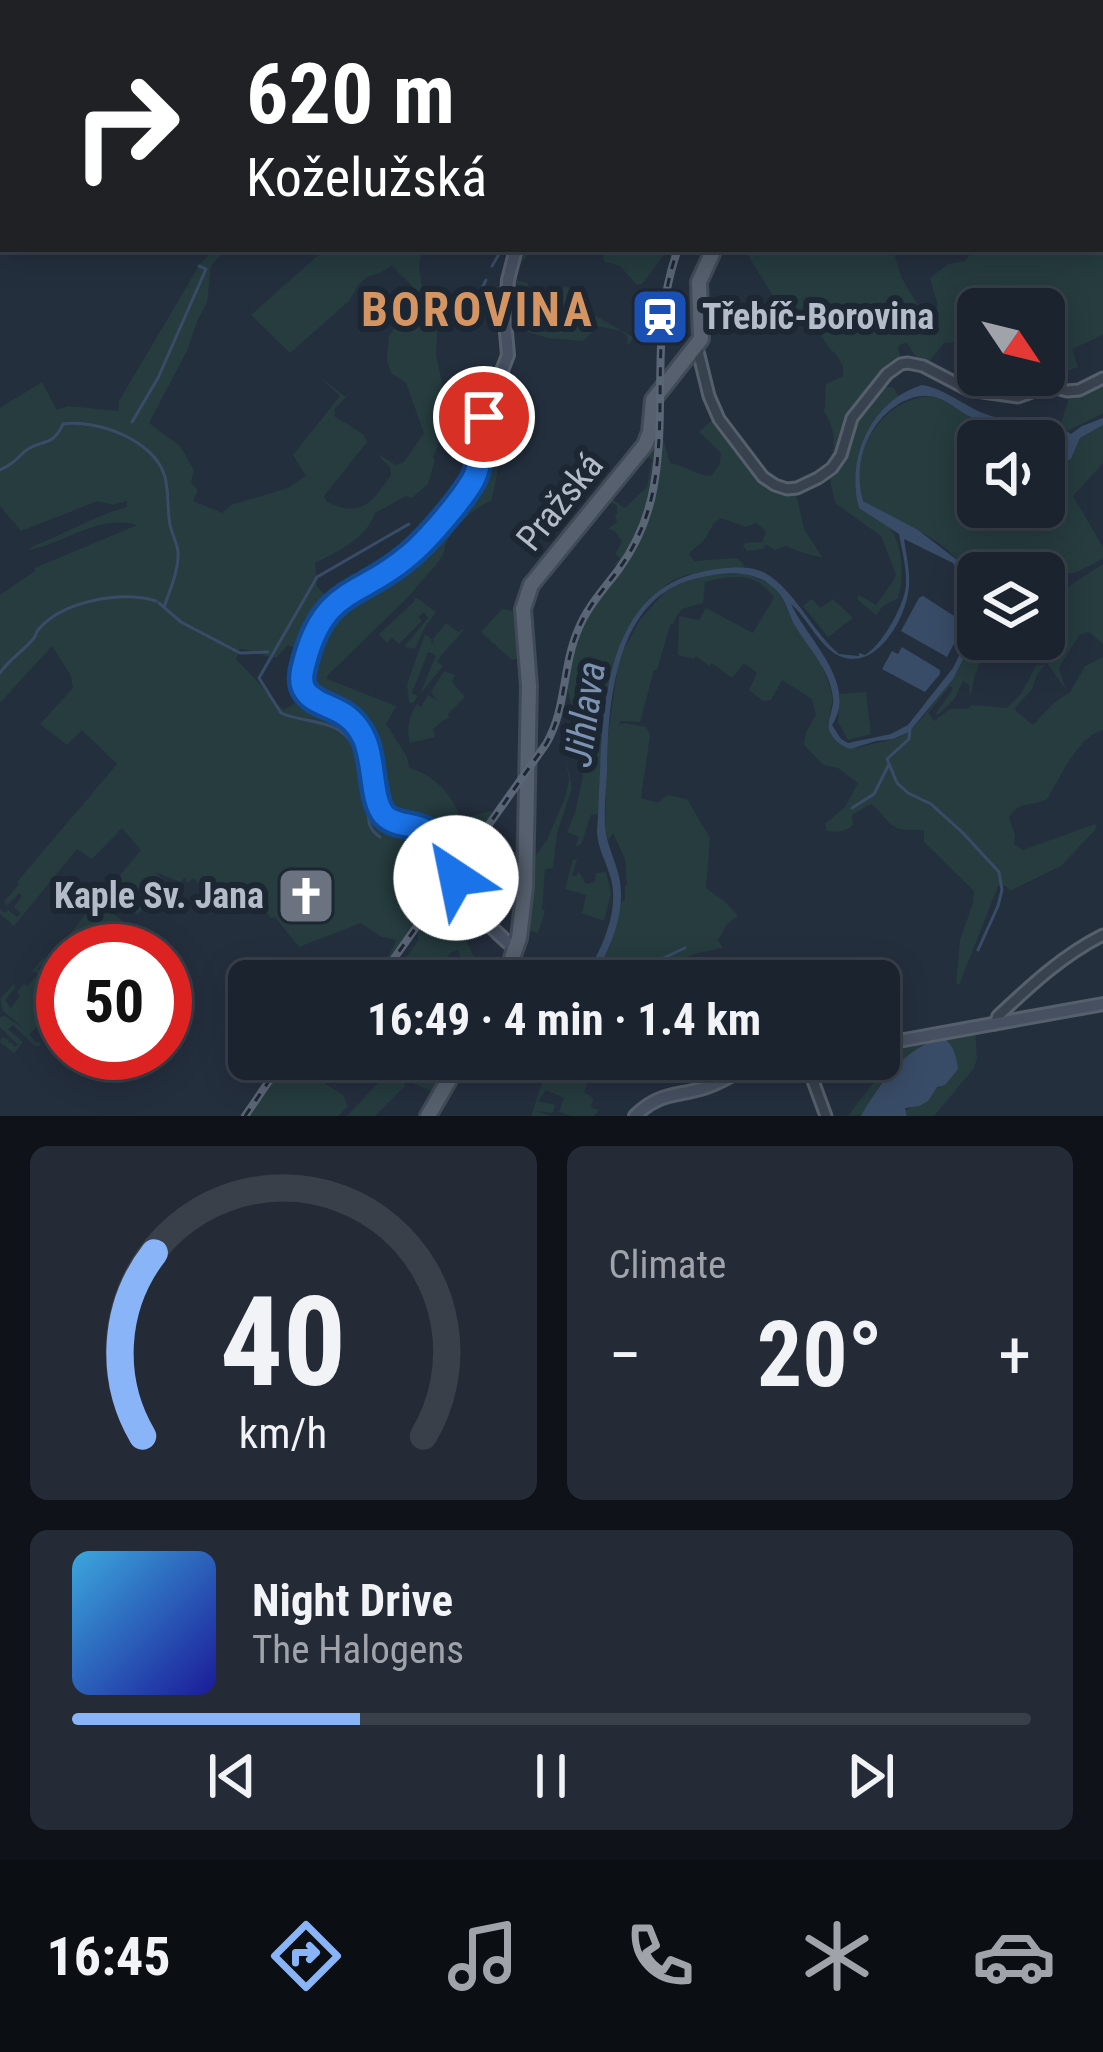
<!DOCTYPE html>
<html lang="en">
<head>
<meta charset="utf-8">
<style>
  body { margin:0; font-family:"Roboto Condensed",sans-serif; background:#242b36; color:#f1f3f6; height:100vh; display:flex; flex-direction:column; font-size:45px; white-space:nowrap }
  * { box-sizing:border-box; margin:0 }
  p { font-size:39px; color:#a0a4aa }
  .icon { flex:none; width:66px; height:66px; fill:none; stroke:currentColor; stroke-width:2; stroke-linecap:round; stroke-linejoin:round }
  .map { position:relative; height:1116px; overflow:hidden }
  .side { display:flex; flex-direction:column; gap:30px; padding:30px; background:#0f1319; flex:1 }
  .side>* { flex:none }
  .banner { position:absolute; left:0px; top:0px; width:1104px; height:252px; box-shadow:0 6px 30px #0003,0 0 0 3px #39404a; background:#202124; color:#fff; overflow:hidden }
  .needle { width:78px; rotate:125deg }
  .buttons { position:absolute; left:957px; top:288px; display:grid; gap:24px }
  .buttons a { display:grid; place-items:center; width:108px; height:108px; border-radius:18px; background:#1b232e; box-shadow:0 6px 30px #0003,0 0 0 3px #39404a; font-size:60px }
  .speed { position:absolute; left:36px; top:924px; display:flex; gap:24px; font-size:60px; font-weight:700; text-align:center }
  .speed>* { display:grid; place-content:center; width:156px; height:156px; border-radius:50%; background:#1b232e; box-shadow:0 6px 30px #0003,0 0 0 3px #39404a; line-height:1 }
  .speed .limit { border:18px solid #d22; background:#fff; color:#111 }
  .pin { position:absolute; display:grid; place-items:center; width:102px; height:102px; color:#fff; margin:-51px; border:6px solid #fff; border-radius:50%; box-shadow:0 3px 12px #0007 }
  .me { position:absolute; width:132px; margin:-66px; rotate:326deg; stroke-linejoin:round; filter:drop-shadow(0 0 9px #0008) }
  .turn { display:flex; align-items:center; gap:42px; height:252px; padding:0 48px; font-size:54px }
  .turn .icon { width:156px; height:156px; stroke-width:2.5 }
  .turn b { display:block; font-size:84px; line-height:102px }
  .big { font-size:90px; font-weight:700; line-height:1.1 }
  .side .tile { flex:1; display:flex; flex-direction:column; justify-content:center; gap:18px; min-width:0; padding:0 42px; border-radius:18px; background:#242b36 }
  .side .dial { align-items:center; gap:0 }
  .dial svg { height:312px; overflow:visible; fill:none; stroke:#39404a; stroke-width:7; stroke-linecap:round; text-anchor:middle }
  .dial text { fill:#f1f3f6; stroke:none }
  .song { display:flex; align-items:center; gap:36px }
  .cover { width:144px; height:144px; border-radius:18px; background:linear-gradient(135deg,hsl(200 70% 55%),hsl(240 70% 35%)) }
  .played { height:12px; border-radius:6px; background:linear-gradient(90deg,#8ab4f8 30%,#39404a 30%) }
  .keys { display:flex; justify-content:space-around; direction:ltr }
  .heat { display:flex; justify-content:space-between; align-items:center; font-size:66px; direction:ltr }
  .side .tiles { flex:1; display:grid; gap:30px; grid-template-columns:1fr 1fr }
  .tile:last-child { grid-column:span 2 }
  .trip { position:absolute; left:228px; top:960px; width:672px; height:120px; border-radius:18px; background:#1b232e; box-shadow:0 6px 30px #0003,0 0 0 3px #39404a; font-weight:700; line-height:120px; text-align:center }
  .tabs { display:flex; height:192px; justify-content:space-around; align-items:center; background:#0b0e12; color:#a0a4aa }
  .tabs .icon { width:84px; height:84px }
  .tabs .active { color:#8ab4f8 }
  .tabs b { font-size:54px; color:#f1f3f6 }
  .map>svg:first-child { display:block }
  .green { fill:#263c3f; fill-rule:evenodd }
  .water { fill:#394c67; fill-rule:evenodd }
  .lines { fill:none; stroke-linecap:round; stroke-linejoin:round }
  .stream { stroke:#394c67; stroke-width:3 }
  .tertiary-casing { stroke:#565f6c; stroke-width:15 }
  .secondary-casing { stroke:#565f6c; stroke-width:16 }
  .primary-casing { stroke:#414a57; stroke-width:20 }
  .tertiary { stroke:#38414e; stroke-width:9 }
  .secondary { stroke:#465061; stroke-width:10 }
  .primary { stroke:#56606e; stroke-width:14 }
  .rail-casing { stroke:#5a6575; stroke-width:8 }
  .rail { stroke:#1d2633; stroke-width:3; stroke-dasharray:9; stroke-linecap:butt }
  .route-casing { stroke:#114b97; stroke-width:30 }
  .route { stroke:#1a73e8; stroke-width:21 }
  .labels { text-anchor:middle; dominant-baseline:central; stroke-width:12; stroke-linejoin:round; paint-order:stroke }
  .poi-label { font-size:36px; font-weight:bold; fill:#b4bcc9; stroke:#1d2633; text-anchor:start }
  .street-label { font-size:36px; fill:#b4bcc9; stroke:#1d2633 }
  .water-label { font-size:39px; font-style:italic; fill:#7c92b1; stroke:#1d2633 }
  .district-label { font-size:48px; font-weight:bold; letter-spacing:3px; fill:#d59563; stroke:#1d2633 }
</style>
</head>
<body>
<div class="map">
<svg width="1103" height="1116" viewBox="0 0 1103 1116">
  <rect width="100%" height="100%" fill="#242f3e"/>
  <g class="green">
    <path d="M1103,169V335L1072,349L1078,367L1062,373L1055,359L1044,363V309H991L988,296L977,297L974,329L969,342L944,343L930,361L918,360L907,343L900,344L898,348L901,360L866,398L838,453L829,465C837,443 835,430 824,411C827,400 824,391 826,384L843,376V366L837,356L827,345L810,318L782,325L774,318L778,304L744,249H893L901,277L922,312L930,314L938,306L930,278L948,264L965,261L970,255V249H1101Z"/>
    <path d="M215,249H227L211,266L207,303L198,319L187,351L149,423L180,446L194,470L191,482L198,490L193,501L222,513L231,505L288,488L306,476L293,455L340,396L321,378L346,397L335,409L334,416L363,434L367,442L324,496L327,502C361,518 372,503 391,475L390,467L376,453L396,465L404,462L424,433L406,383L391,373L387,360L389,336L398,322L400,324L406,319C406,307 412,297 412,286L392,266L380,273L369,276L359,284L349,301L290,353L251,315L324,250L425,249L422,252L419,266L425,310L437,331L436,356L441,377L443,426L441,439L433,457L435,460L428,484L412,498L406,496L375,513C366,539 339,551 315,563L317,587L326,595L344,594L326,608L299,679L341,715L361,736L379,813L431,838L461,894L466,914L461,919L467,931L463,934L483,975L475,965L469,964L462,981H458L464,967L458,950L450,953L446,961L453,965L443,981H389L418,941V931L438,902L436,899L383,969L396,940L382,937L361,923L299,947L275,917L271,918L256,900L247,906L238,894L232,897L230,894L215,903L204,886L202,888L194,878L187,883L185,877L181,882L155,872L167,883L160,897L156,894L152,898L147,895L144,899L148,902L138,915L131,910L134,906L131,904L127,907L121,903L113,910L101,898L141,850L122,828L92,859L77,849L14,926L0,914V909L5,913L8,910L17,917L21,914L14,907L22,896L19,893L7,906L4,902L19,884L17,882L117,764L82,730L67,745L40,724L73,688L71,676L52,646L0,703V595L35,571V568L137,525C98,514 66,543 29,550L33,546C65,534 94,516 127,507V501L113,505L98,501L21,531L0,506V408L42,382L57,410L68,406L119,411V401L200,264ZM288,645L296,649C301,666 294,682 301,699L284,710C267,695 254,675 236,660L240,649C254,650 262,657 276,658Z"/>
    <path d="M519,249H531C527,260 513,267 518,281L528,283L527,289L563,288L564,286L576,290L574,294L583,309L633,337L628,346L627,336L621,331L598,326L583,341L548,338L524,331L525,325L533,326L534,332H556L567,326V321L550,318L549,322L533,323L530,318L533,314L553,315L558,302L553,296L526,294L522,285L512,284Z"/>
    <polygon points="606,249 664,249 664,255 642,284 637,285 620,266 605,262 603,258"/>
    <path d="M506,373L508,378L491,422C493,429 497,434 499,440C502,455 495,486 491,501C475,507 458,523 448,539C445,544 445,551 442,556C434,570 420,580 411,594L327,676V679L396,706L386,724L407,757L409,768C433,774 453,795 461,819L490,811L492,813L472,843L464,846L463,854L476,889L470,887L465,890L441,843L383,811L365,734L305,686L310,647L329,611L384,576L471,487L485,423Z"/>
    <polygon points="1103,381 1103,413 1068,431 1061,423 1069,398"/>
    <path d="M881,386L894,388L899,398C866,421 847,468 859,507C867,513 877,517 885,523C903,538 905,577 898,598L883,606L876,615L857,599L859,595L876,605L894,580L896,574L881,536L835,503L829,475L854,420Z"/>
    <path d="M934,396L998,428L1014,441H978V507H1044V461L1059,463L1071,459L1080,438L1103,425V463L1073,496L1103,547V559L1075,573L1045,574L1052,577L1057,585L1052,589L1057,594L1103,564V644L1089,632L1079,635L1059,668L1066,690L1047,663L1035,659L1018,639H1044V573H978V597C972,586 968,573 960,563C936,533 894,521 863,501C848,452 882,397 934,396Z"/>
    <path d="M656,406C653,468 653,516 616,569L615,564L620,558L615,554L622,542L615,531L608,529L617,522L615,515L617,514V505L607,501L609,491L615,495L613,500L625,508L647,487L652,459L644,456L636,465L638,467L635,465Z"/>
    <path d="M715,417L762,479L796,493L804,529L823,558C811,555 799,552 786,546L775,550L766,545L763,549L747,551L743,546L745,543L762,542L766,531L756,523L746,527L721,518C711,524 710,531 704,540C699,546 693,547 689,555L695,561L736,558L743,563L744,568C722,569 699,570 679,578C663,584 655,596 645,608C597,665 602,743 599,814L591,815L581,844L575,847L579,837L567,832L575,813L583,776L571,745L576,724L567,687L572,655L582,624L627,560L647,520L656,486L660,427L670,463C685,465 697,476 711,476L720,464L721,453L699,432Z"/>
    <path d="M1013,419C1030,424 1052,422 1065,434L1056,451L1044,453V441H1021L1005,421Z"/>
    <path d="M745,573L770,584L779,592L797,630L821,662L833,696L828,725L835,738L858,748C873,742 893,742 905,734C925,722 970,652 978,629V639H989L975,675L970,698L969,685L963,681L955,698L939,714H935L952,691L953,687H949L928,713L934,721L950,709H967L972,705L1007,708L1021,694L1036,665H1045L1037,675L1032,689L1014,709L1033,725L1053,704L1070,692L1085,666L1103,657V730C1078,736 1060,778 1047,799C1032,807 1018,800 1009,818L1015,835L1014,844L1023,850L1095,824L1097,828L1061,866L1010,891L1006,886H998L959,985L956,983L960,940L973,903L974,891L924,842V830C915,829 905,831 897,828C886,823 881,811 871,804L852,815L853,825C845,833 837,832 827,831L825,824L845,807L858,783L838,768L823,765L804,745L806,732L816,715L812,699L782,680L771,700L763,701L749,690L757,673L744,663L732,678L712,663L709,666L696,656L694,659L678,655L679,616L699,620L706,608L753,633L774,598C758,572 732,575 705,582L703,603C687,608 679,606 674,623L670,625L657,670H654L640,722L621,721L618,726L624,723L646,727L650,735L641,798L658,803L668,795L687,799L710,838L706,888L724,901L738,916C719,929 729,925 718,940L723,948C688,955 684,954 660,981H592L609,948L622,901L625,900V885H627L625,859L613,833L608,840L605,830L607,742L619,658L640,620L668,588L681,582L708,575Z"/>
    <polygon points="415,597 436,612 425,627 415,649 404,647 428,618 424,612 418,617 422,621 399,644 392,638 387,643 379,634 414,602"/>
    <polygon points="812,599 820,608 833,599 853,618 828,637 803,606"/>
    <polygon points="502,609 519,612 524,656 512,660 481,632"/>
    <polygon points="446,623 458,632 465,628 440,657 437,662 443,666 420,694 436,655 428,652 412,693 418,696 413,703 409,703 407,684 425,634 432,639 430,643 433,642 435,648 433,639"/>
    <path d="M444,671L455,675L452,682L465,697L448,714L449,718L442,721L433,729L435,737L410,743C406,729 409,716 417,704L421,707L428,695L438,701L431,692Z"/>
    <polygon points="866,692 871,734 848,740 838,722 840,694"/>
    <polygon points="566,759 572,788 557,833 553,868 545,869 542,909 545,911 538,933 528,930 531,917 528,910 529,865 547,840 565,798 569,781"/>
    <polygon points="573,859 577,860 572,875 576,876 579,872 586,884 595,882 596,873 606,872 611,893 604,921 582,913 586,895 565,889"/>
    <polygon points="95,902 99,902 134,930 118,951 108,951 117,939 100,926 90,938 85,935 78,944 81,948 79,951 72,951 63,943"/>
    <polygon points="43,958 63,977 45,962 37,969 44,974 43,978 63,991 63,996 55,1005 47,1000 38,1011 45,1017 41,1022 38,1021 39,1025 29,1034 35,1042 41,1043 40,1046 35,1046 13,1025 8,1029 23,1042 14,1053 0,1042 2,1037 9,1040 8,1042 12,1043 14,1047 18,1045 0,1027 0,1017 5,1016 26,1030 3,1011 0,999 14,984 15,988 5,1000 11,1008 20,996 17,992 24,984 28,986 38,974 35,971 31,973"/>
    <path d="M975,1030L977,1058L974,1068L934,1116H907L904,1112L942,1084L931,1040C904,1055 874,1085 864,1115L848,1116L891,1060L888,1053L932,1037Z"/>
    <polygon points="387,1059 426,1059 424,1062 435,1068 440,1059 451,1059 451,1063 436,1093 412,1083 407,1075 395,1072 385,1073"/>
    <polygon points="550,1059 633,1059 618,1075 604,1064 595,1061 584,1092 593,1098 591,1108 599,1110 594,1116 571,1116 559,1112 564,1098 546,1090 538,1101 555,1105 553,1113 535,1111 552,1116 531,1116"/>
    <polygon points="293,1063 343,1095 348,1106 338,1116 246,1116 266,1086"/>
    <polygon points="393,1076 404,1080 405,1086 375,1116 347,1116 382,1079"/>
  </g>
  <g class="water">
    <path d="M922,385C950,390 969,411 995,417C1010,421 1040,419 1054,423C1061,425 1065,431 1071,434L1082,426L1103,418V425L1080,438L1071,459L1059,463L1044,461V453L1056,451L1065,434L1058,428L1006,420L1005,422L1021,441C1011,439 1007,433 997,428C989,423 979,422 971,417C960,412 950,402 938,398C914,389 887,408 874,428C860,449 856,476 863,501L918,530L957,560L978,600V629L953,679L909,732L893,739L876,741L850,749C842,746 834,741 830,732C825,721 835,709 833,697C829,668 809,649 795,626C789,615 786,602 779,593C776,589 769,584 765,581C743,569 718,573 694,579C614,599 608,705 607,771C606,789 604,808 605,826C607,851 622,869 621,896C621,925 606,956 592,981H581C600,955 620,912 611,879C607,863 598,850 597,832C604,745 590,597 701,572C720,568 748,564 765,573C797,592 811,631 839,654L859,656V653L865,655C882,645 904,606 906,586C907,569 902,550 899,534L859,508C845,458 872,400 922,385ZM904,539L953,563L973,600L976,621L953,668L908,725L891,734L848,743L841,739L832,725C859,684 807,639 791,604C807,617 820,649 842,657C878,670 908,615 909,585C910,570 906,554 904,539Z"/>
    <polygon points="923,596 965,623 947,657 901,631 919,598"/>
    <polygon points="902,647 940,670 940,674 925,692 882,669 892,651 898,654"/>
    <path d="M943,1038C953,1043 957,1058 958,1069L945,1085L937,1087L928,1101L919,1106L905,1108L907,1116H861C878,1086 906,1045 943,1038Z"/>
  </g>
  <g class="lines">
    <g class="stream">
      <polyline points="492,266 502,249"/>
      <polyline points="477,299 486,280"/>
      <polyline points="132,422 158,378 206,269 199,266"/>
      <path d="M0,470C12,464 15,461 24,452C40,438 52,449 63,424C97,419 155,440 165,477C169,492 167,509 170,525C172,534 177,543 178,552C179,570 170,590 164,607"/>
      <polyline points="159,603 181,622 240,653 268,652"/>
      <path d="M0,673C10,658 24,651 34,638C36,636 36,632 38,630C63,600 122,591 156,601"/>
      <polyline points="910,729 909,739 887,759 897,783 908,793 931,804 963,833 999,872 1002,890 998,906 978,950"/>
      <polyline points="852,808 874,794 888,766"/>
      <path d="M380,837C362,824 371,814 369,795C366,772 358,741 337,729C320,720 299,721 281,713L259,678L317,577L409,524"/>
      <polyline points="428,853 436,862 456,916"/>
      <polyline points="614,981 685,948"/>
    </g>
    <defs>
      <g id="tertiary">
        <polyline points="697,347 709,396 719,419 763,477 775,485 787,489 797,488 818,478 832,468 841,455 852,418 887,374 901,364 908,363 923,366 969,390 1018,397 1049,386 1067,391 1079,390 1103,378"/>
        <path d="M995,1024L998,1016C1031,985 1063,955 1103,935"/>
        <polyline points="805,1059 826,1116"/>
      </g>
      <g id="secondary">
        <polyline points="641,3 642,0"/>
        <path d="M516,249L508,280L505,321L508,355L483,420L474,478L410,555L345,596L322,617L313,632L302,669V683L306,692C318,702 334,705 346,715C381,744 365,775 380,808C390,831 420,821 435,838C445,850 449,866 456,879C471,905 493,932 516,949"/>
        <polyline points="879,1042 904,1040 1103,1004"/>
        <path d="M635,1116C660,1091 678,1097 707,1087C726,1080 742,1070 759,1059"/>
      </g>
      <g id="primary">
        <polyline points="1030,3 1036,0"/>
        <polyline points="504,981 519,938 525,887 529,686 523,609 531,585 645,445 650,432 653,400 701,339 699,282 714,249"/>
        <polyline points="428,1116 461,1059"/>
      </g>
    </defs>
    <use href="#tertiary" class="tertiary-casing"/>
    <use href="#secondary" class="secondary-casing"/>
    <use href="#primary" class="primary-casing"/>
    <use href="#tertiary" class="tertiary"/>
    <use href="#secondary" class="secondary"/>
    <use href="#primary" class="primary"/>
    <defs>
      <g id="rail">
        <polyline points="877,3 879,0"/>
        <path d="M378,981L546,744C567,708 562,667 578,630C587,607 604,589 619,569C637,544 649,515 654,485C668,405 649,328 678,249"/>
        <polyline points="245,1116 269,1081 297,1059"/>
      </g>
    </defs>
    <use href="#rail" class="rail-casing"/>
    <use href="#rail" class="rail"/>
  </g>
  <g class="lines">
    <defs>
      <path id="route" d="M456,878C448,863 442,841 427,831C414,823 395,827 384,815C370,799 375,758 363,736C347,704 320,710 306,692C298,682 303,668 306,657C326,587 360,597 407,557C426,542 461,501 473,480C483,461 479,437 484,417"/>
    </defs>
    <use href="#route" class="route-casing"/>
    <use href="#route" class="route"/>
  </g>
  <defs>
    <symbol id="station-square" viewBox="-11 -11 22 22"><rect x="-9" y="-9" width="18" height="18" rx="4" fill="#1a4fb4" stroke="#1d2633"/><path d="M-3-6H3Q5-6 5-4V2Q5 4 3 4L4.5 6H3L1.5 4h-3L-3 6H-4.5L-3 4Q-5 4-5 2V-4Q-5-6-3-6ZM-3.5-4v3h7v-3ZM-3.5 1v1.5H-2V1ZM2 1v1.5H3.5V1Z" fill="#fff"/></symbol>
    <symbol id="church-square" viewBox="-11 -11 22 22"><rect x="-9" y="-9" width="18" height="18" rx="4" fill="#6b7280" stroke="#1d2633"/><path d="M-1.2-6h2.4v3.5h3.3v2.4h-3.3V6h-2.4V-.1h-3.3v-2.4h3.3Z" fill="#fff"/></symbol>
  </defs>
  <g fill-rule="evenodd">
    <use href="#station-square" x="627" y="284" width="66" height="66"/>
    <use href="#church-square" x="273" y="863" width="66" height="66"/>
  </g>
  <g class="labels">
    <g class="poi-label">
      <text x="702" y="317">Třebíč-Borovina</text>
      <text x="264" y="896" text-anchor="end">Kaple Sv. Jana</text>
    </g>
    <g class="street-label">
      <text transform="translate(560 502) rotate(-51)">Pražská</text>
    </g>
    <g class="water-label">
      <text transform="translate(585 714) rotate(-82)">Jihlava</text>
    </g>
    <g class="district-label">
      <text x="478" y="309">BOROVINA</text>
    </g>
  </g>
</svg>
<div class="buttons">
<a><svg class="needle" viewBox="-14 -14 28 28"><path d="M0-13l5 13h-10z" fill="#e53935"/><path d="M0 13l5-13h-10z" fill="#a0a4aa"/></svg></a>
<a><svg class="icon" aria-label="sound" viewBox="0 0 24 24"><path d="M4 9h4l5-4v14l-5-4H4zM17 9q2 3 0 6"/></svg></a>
<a><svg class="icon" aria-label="layers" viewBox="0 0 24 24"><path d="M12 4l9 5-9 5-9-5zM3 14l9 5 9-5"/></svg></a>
</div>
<div class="speed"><div class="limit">50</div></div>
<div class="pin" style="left:484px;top:417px;background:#d93025"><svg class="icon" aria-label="arrive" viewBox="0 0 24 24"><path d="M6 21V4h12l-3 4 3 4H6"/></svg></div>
<svg class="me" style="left:456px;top:878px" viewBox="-20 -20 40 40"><circle r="19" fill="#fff"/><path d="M0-13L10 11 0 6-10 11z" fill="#1a73e8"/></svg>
<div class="trip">16:49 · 4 min · 1.4 km</div>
<div class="banner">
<div class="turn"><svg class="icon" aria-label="right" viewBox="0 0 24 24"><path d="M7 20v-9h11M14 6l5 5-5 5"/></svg><div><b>620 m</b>Koželužská</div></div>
</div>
</div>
<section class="side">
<div class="tiles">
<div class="tile dial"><svg viewBox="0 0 100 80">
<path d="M14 69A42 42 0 1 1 86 69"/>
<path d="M14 69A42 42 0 0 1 17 22" stroke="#8ab4f8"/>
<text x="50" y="56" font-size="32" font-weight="700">40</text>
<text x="50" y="72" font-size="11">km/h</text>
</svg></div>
<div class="tile"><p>Climate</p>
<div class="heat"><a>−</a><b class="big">20°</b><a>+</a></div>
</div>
<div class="tile">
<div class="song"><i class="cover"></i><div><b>Night Drive</b><p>The Halogens</p></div></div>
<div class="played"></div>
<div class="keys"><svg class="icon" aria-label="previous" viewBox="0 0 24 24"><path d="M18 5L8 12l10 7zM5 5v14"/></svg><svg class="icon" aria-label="pause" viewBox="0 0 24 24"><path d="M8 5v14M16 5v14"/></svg><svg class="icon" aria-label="next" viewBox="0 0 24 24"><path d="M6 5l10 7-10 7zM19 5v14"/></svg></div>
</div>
</div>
</section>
<nav class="tabs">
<b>16:45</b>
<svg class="icon active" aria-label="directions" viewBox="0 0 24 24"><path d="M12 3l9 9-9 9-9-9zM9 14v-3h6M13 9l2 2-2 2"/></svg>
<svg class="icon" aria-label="music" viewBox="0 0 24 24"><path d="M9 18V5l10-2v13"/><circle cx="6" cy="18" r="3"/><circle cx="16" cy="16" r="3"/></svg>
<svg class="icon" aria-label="phone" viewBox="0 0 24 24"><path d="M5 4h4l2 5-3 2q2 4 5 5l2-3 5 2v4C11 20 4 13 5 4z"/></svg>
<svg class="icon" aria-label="climate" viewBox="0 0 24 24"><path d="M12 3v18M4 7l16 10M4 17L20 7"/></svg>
<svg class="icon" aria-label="car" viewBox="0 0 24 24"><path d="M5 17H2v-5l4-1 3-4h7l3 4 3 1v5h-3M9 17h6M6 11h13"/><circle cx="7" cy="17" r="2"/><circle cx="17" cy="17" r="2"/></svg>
</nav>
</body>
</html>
